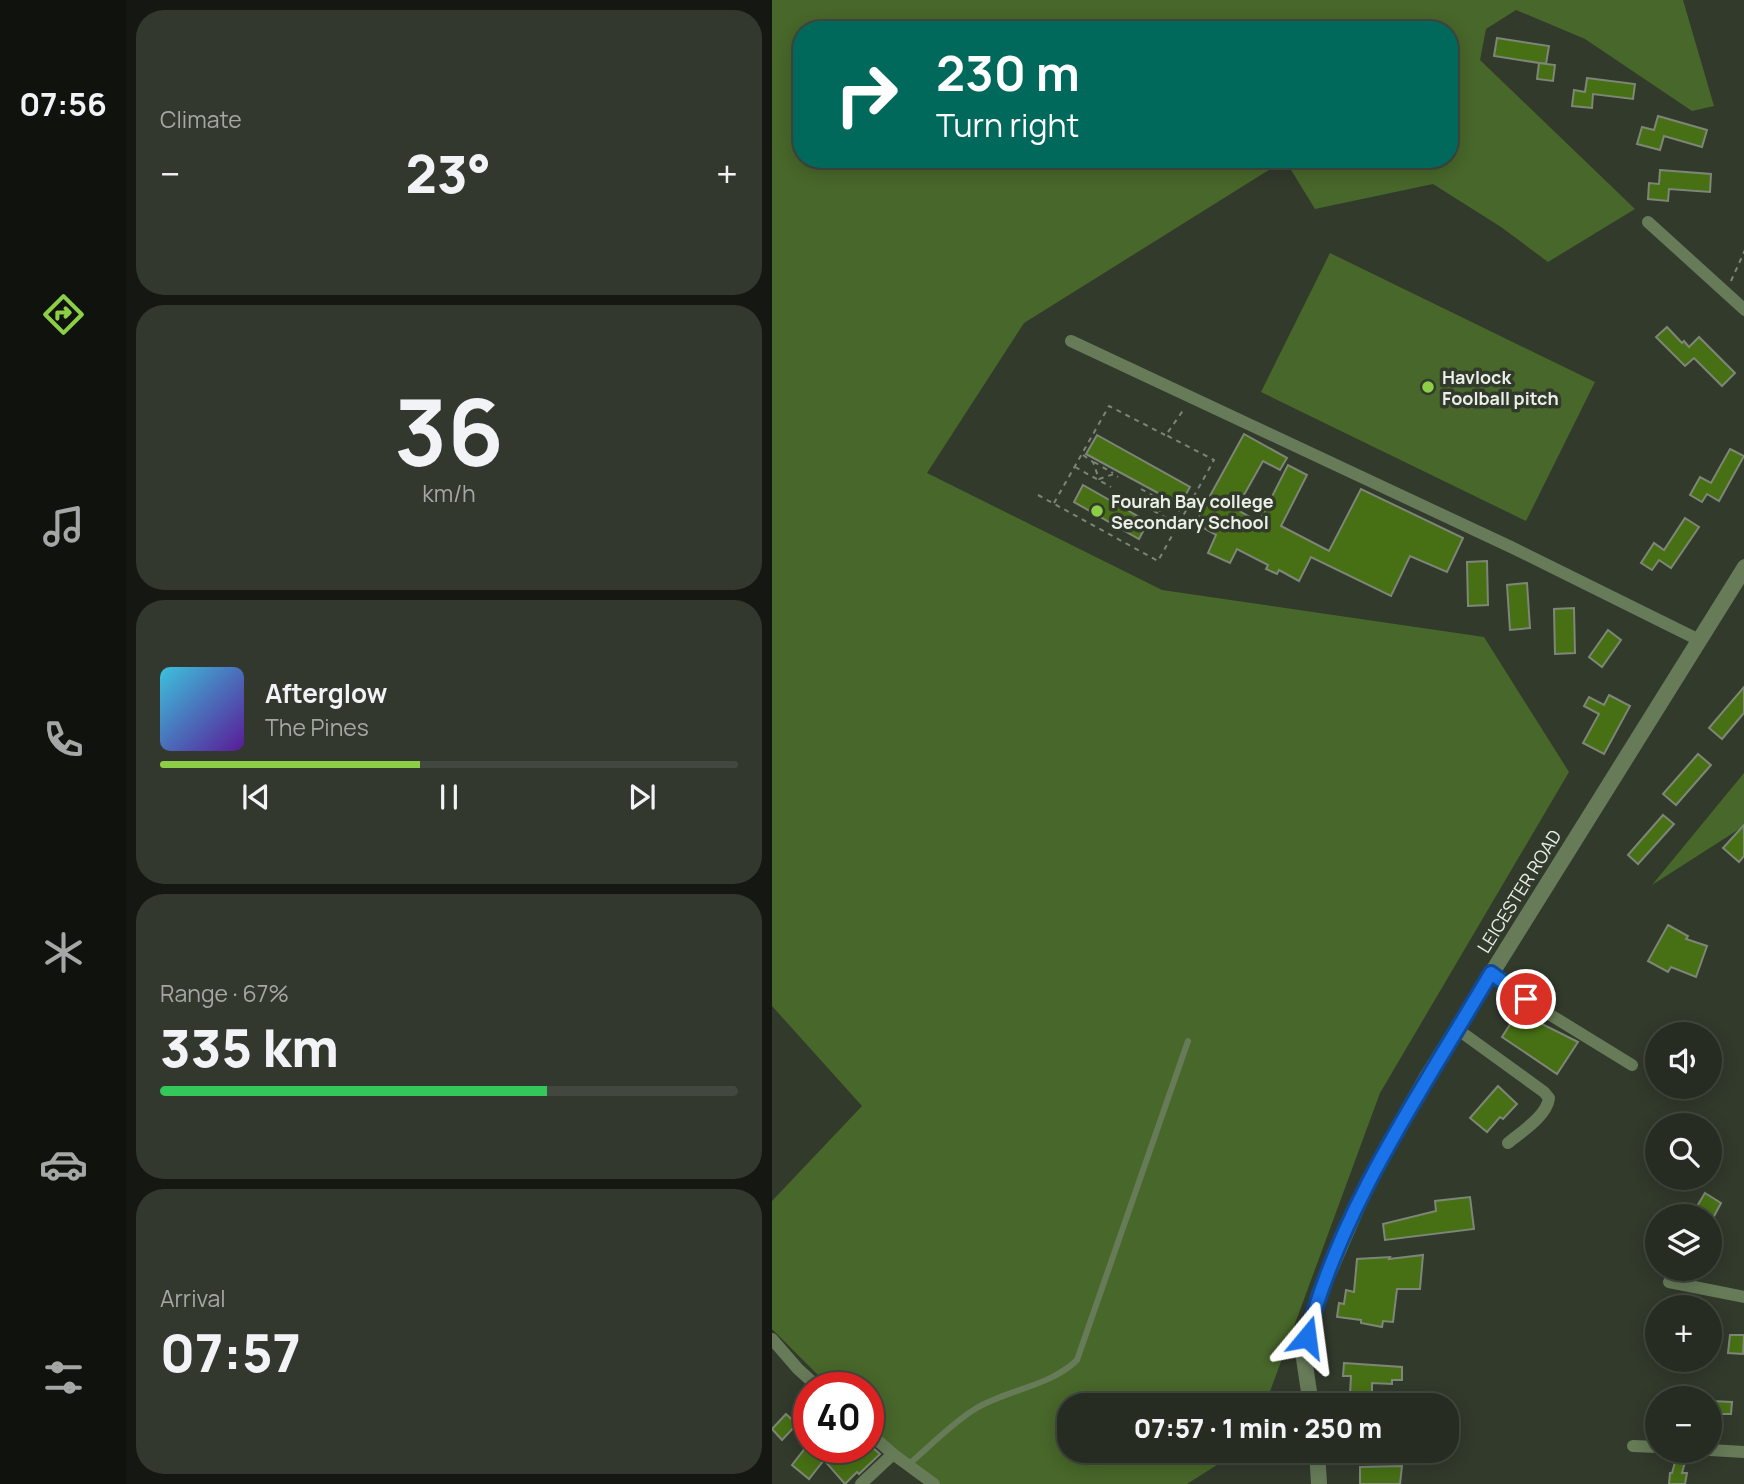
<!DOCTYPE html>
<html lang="en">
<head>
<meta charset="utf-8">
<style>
  body { margin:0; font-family:Manrope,sans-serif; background:#32382e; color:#f1f3f6; height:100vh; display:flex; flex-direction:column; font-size:26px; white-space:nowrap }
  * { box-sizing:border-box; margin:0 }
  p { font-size:23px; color:#a4a7a5 }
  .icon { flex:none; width:38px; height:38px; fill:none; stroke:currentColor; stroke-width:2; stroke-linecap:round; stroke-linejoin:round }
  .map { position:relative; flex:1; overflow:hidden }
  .details { display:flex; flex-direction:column; gap:10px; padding:10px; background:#151812; width:646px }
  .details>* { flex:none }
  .banner { position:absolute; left:21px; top:21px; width:665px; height:147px; border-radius:28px; box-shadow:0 4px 18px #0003,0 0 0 2px #42483f; background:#00695c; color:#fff; overflow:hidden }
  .fabs { position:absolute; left:873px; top:1022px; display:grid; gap:14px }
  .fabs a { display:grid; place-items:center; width:77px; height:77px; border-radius:50%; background:#262c21; box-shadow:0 4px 18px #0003,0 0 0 2px #42483f; font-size:35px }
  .speed { position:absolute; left:21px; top:1372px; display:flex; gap:14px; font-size:35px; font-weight:700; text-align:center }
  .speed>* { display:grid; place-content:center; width:91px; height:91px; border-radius:50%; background:#262c21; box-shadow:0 4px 18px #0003,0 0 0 2px #42483f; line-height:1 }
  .speed .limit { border:10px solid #d22; background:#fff; color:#111 }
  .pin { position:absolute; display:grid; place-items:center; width:60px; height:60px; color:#fff; margin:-30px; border:4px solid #fff; border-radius:50%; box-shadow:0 2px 7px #0007 }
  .me { position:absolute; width:77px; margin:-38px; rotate:16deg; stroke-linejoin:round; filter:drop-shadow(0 0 5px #0008) }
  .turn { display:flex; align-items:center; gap:24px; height:147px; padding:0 28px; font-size:32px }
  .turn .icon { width:91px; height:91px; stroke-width:2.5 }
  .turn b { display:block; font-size:49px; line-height:60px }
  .big { font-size:52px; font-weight:800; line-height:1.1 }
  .details .card { flex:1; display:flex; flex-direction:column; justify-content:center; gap:10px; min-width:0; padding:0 24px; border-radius:28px; background:#32382e }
  .details .dial { align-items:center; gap:0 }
  .dial b { font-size:91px; line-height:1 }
  .song { display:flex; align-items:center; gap:21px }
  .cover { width:84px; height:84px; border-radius:10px; background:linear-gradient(135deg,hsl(190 70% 55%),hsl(270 70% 35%)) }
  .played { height:7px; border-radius:4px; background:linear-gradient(90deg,#8cce45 45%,#42483f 45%) }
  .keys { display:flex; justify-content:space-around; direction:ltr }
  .heat { display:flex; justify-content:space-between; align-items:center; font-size:38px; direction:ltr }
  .charge { height:10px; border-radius:5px; background:linear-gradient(90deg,#34c759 67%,#42483f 0) }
  .trip { position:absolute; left:285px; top:1393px; width:402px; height:70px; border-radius:28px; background:#262c21; box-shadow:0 4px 18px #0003,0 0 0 2px #42483f; font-weight:800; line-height:70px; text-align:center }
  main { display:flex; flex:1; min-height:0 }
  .menu { display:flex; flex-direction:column; width:126px; justify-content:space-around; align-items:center; background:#0f120d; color:#a4a7a5 }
  .menu .icon { width:49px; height:49px }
  .menu .active { color:#8cce45 }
  .menu b { font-size:32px; color:#f1f3f6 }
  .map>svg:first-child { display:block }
  .green { fill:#48672a; fill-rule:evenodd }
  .building { fill:#477015; stroke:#7d8677; stroke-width:2 }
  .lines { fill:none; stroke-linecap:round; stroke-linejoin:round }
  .path { stroke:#7d8478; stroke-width:2; stroke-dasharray:5 5; stroke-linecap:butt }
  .service { stroke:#677b58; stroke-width:6 }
  .minor { stroke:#677b58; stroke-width:12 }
  .tertiary { stroke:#677b58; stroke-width:16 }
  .route-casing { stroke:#114b97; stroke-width:18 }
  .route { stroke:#1a73e8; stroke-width:12 }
  .poi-dot { fill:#8cce45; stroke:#323a2c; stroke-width:2.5 }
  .labels { text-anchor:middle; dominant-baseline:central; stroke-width:7; stroke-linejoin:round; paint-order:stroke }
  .poi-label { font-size:18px; font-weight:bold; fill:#eaefe7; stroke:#323a2c; text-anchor:start }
  .street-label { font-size:18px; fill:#eaefe7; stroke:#323a2c }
</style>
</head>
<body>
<main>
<nav class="menu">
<b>07:56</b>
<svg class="icon active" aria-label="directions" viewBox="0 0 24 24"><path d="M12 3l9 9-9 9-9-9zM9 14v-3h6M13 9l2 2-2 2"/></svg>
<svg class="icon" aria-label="music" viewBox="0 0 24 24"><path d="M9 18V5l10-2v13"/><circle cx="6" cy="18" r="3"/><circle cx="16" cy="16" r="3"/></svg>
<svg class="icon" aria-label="phone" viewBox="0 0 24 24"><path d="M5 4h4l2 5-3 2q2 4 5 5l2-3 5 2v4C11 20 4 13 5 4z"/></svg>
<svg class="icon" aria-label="climate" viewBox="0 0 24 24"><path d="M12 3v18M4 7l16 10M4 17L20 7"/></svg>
<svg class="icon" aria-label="car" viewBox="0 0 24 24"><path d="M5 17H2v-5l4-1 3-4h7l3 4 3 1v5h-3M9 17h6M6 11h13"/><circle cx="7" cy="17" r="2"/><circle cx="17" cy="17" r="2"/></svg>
<svg class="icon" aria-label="filters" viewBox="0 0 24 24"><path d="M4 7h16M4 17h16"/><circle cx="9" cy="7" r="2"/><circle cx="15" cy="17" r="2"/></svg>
</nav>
<section class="details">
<div class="card"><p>Climate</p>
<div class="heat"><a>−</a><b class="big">23°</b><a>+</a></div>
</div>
<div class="card dial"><b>36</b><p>km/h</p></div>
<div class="card">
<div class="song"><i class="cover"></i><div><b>Afterglow</b><p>The Pines</p></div></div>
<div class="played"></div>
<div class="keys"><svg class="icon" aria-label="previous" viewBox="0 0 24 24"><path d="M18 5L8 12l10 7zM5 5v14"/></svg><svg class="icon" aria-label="pause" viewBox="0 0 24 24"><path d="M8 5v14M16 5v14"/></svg><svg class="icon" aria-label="next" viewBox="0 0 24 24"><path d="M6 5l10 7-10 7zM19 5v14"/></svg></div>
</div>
<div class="card"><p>Range · 67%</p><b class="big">335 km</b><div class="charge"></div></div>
<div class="card"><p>Arrival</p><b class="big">07:57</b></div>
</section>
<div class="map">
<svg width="973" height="1484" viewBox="0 0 973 1484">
  <rect width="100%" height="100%" fill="#323a2c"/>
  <g class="green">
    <path d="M0,0H911L942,106L920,111L813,39L744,10L714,29L708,60L863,209L776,262L729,227L661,184L543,209L513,160L252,323L155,473L390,590L712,637L797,772L608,1093L493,1405H298V1451H467L415,1484H163L96,1425V1388H59L0,1329V1201L90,1106L0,1006ZM30,30H677V159H30Z"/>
    <polygon points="558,253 823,382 754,521 489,392"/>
    <polygon points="972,773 972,826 880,885"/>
  </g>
  <g class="building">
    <polygon points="725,38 777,46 774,64 722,56"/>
    <polygon points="767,63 783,65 781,81 765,79"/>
    <polygon points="815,78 863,84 861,99 821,94 820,108 800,106 802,90 813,92"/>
    <polygon points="886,116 935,130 930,147 892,136 888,150 865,144 870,127 882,130"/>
    <polygon points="888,170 939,174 938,192 897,189 896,201 876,199 877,183 887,184"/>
    <polygon points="895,327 910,343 912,341 917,347 927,337 963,373 950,386 922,358 913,366 884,337"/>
    <polygon points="472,434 515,458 508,470 491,461 464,509 487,522 516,465 535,475 509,526 557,551 589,489 691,538 675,572 638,556 619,596 539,557 527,581 507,570 505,574 494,569 496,565 465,549 458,563 436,553 444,535 423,523"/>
    <polygon points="325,435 418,487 408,505 314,454"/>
    <polygon points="958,449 972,456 947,501 935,494 930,502 918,495 928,477 939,483"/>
    <polygon points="311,485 376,522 367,539 302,502"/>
    <polygon points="913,518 927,527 899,568 887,560 880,570 869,563 882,543 892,550"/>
    <polygon points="715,561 716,605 696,606 695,562"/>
    <polygon points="755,583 758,628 738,630 735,585"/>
    <polygon points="802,608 803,653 783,654 782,609"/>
    <polygon points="836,630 849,640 830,667 817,657"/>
    <polygon points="972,687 972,713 950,739 937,728"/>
    <polygon points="837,695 858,706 832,754 811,743 827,714 812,706 817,697 832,705"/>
    <polygon points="926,754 939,765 904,805 891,794"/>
    <polygon points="891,815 902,824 866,864 856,855"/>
    <polygon points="972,825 972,856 967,862 951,848"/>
    <polygon points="896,925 916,936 914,939 935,946 924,977 899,967 896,972 876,961"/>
    <polygon points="746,1012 806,1042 785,1074 730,1037"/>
    <polygon points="726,1086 745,1104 731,1119 728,1117 715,1132 698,1118"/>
    <polygon points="933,1193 949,1203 941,1218 924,1208"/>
    <polygon points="698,1197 702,1229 613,1240 611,1224 664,1211 663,1201"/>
    <polygon points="651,1255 648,1289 625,1289 621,1322 611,1321 610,1327 589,1323 589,1320 565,1317 567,1303 572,1304 574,1290 582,1292 585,1259 618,1257 617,1259"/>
    <polygon points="958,1335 972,1335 971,1354 956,1353"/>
    <polygon points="572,1363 630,1367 630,1380 620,1380 620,1384 600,1383 600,1395 578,1394 579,1376 571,1376"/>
    <polygon points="938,1401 960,1402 959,1414 949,1414 949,1415 938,1413"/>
    <polygon points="14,1414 25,1424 10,1440 0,1429"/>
    <polygon points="34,1447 100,1447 108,1454 87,1474 85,1472 73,1484 52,1460 37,1479 20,1465"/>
    <polygon points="905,1455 915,1455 910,1473 915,1473 913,1484 897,1484 898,1473 900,1473"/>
    <polygon points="630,1466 628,1484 588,1484 588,1467"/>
  </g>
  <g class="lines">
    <g class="path">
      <polyline points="959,281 973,250"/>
      <polyline points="311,455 321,462 327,479 342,474 346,477"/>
      <polyline points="322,462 341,473"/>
      <polyline points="303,467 339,487"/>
      <polyline points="369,489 411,513"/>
      <polyline points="266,495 386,561 442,460 394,435 412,409"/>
      <polyline points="379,495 384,512 399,507"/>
      <polyline points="364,501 405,524"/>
      <polyline points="282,503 337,406 393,435"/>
    </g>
    <path class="service" d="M136,1465C157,1447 179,1424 203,1409C236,1389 277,1387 305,1360L416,1041"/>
    <g class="minor">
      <polyline points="876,222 973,310"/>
      <polyline points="299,341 739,547 927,640"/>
      <polyline points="719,973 772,1011 860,1065"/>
      <path d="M685,1029L772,1092L777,1098C775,1116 749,1132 736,1143"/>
      <polyline points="897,1282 973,1297"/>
      <polyline points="0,1339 26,1369 47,1388"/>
      <polyline points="96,1432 121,1454 162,1484"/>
      <polyline points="861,1446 886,1447"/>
      <polyline points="938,1450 973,1452"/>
      <polyline points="89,1484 121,1454"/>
    </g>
    <g class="tertiary">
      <polyline points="539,1405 531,1352 535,1337 547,1295 595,1184 655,1077 973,567"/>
      <polyline points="545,1451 547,1484"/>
    </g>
  </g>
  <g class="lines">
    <defs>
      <path id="route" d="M535,1337C570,1204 650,1091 719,973L754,999"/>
    </defs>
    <use href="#route" class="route-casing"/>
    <use href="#route" class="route"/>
  </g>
  <g class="poi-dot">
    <circle cx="656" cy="387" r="7"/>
    <circle cx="325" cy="511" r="7"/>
  </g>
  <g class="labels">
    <g class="poi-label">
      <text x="670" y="377">Havlock<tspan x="670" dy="21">Foolball pitch</tspan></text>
      <text x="339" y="501">Fourah Bay college<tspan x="339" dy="21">Secondary School</tspan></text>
    </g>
    <g class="street-label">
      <text transform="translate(747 891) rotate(-58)">LEICESTER ROAD</text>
    </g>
  </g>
</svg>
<div class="fabs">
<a><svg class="icon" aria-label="sound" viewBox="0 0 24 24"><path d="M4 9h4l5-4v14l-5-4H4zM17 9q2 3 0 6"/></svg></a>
<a><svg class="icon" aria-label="search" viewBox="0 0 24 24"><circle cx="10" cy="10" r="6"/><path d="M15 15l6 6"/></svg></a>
<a><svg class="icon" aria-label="layers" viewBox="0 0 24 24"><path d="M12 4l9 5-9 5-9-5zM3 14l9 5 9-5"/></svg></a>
<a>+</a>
<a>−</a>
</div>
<div class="speed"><div class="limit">40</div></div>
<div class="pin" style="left:754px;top:999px;background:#d93025"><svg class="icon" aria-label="arrive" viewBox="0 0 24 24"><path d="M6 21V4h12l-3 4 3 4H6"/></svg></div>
<svg class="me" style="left:535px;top:1337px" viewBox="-20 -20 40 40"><path d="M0-17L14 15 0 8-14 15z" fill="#1a73e8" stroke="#fff" stroke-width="4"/></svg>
<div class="trip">07:57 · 1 min · 250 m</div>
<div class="banner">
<div class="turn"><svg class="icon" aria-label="right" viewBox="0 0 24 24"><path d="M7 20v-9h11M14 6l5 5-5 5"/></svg><div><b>230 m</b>Turn right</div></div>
</div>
</div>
</main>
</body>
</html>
